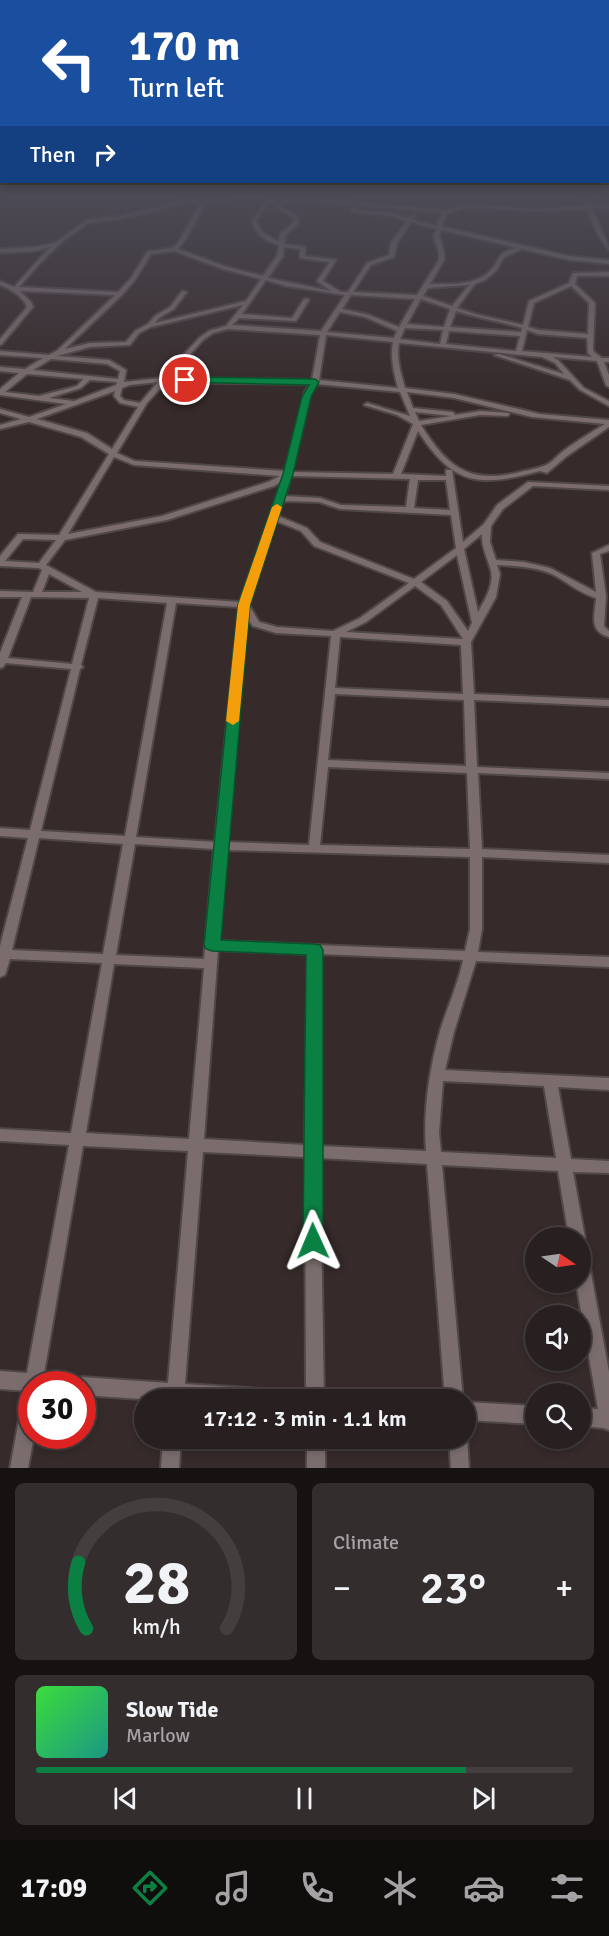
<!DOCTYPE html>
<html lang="en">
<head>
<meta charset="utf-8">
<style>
  body { margin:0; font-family:Signika,sans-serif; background:#342d2d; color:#f1f3f6; height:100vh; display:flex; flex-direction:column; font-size:22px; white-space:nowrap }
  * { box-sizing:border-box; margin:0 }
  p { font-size:20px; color:#a5a3a5 }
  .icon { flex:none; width:33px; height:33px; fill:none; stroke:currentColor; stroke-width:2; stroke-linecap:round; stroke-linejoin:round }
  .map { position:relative; height:1468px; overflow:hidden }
  .side { display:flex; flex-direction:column; gap:15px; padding:15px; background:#161212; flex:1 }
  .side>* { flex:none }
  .guide { position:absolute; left:0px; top:0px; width:609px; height:183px; box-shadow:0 3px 9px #0003,0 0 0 2px #443e3e; background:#1a4fa0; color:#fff; overflow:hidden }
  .needle { width:39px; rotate:103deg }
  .controls { position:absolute; left:525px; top:1227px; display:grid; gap:12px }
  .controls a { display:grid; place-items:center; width:66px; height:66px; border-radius:50%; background:#282020; box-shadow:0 3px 9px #0003,0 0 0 2px #443e3e; font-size:30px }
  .speed { position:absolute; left:18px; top:1371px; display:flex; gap:12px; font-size:30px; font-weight:700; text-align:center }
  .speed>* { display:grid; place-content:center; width:78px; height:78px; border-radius:50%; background:#282020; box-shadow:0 3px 9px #0003,0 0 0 2px #443e3e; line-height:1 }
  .speed .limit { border:9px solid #d22; background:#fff; color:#111 }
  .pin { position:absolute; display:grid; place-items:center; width:51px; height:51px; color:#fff; margin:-26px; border:3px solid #fff; border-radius:50%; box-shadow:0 2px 6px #0007 }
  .me { position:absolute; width:66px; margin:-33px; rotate:359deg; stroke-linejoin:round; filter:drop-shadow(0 0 4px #0008) }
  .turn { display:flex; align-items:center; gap:21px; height:126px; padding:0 30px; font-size:27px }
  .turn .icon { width:78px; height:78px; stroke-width:2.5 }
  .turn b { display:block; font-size:42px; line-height:51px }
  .then { display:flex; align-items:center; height:57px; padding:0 30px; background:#0003; gap:12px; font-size:22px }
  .big { font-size:45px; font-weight:600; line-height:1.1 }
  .side .card { flex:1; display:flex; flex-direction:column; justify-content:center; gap:9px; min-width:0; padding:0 21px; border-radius:9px; background:#342d2d }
  .side .dial { align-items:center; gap:0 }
  .dial svg { height:156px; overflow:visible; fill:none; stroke:#443e3e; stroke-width:7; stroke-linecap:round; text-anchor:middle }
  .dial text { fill:#f1f3f6; stroke:none }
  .song { display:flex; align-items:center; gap:18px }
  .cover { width:72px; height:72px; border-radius:9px; background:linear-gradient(135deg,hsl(120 70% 55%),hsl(170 70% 35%)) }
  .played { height:6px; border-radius:3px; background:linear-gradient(90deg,#0b8043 80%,#443e3e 80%) }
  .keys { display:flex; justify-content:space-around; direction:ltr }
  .heat { display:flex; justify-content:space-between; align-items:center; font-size:33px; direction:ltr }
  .side .tiles { flex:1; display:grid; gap:15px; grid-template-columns:1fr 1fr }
  .card:last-child { grid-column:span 2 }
  .trip { position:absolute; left:134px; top:1389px; width:342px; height:60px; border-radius:30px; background:#282020; box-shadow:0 3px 9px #0003,0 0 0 2px #443e3e; font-weight:600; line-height:60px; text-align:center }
  .tab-bar { display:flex; height:96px; justify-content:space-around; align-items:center; background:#100d0d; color:#a5a3a5 }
  .tab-bar .icon { width:42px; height:42px }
  .tab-bar .selected { color:#0b8043 }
  .tab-bar b { font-size:27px; color:#f1f3f6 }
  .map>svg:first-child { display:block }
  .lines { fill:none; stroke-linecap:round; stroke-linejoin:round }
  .minor-casing { stroke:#504747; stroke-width:4 }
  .minor { fill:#7b6d6d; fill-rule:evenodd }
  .route { fill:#0b8043; stroke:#07532c; stroke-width:1.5 }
  .slow { fill:#f59e0b }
</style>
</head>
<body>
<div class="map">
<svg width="609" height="1468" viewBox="0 0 609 1468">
  <rect width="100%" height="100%" fill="#362a2a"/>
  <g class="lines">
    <defs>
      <g id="minor">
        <path d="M239,194H245L231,200L206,202L186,239L178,249L227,267L263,276L277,256L279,245C265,241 256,235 252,221L268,199L343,201L446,210L467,204L533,209L586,206L579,194H583L591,206L609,205V207L592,208C595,216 609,245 609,250L598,235L587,209L533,211L467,206L448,213L443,222V227L569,256L609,260V264L569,260L522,249L504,257L496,271L485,280L475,284L457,308L475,314L523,325L529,301L569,283L573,273L609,272V276H577L575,284L595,303L593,349L594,352L602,358H609V362H604L609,375V387L606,385L597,361L553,357L559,361L584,388L609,401V406L580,390L570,380L494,355L499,354L564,374L555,363L542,357L399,343C396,358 401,374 405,388L454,394L540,414L609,420V427L567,456L547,473L540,471C480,487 454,487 418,431L401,474L446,476V470H452L463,542L484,524L497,505L528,482L609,486V490L533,486L503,509L491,526L490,542L496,560L524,562L550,568L596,592L592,553L609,545V551L600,554L606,596L604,626L609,631V637C588,631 595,615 596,598C580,593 568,583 554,575C537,567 516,566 497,565L500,574L496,597L471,642L474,694L609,700V706L474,700L477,767L609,773V779L478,773L482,849L609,855V863L482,857V929L478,952L609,957V967L476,961L454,1032L445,1070L609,1078V1090L558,1087L571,1159L609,1161V1173L573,1172L585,1238L580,1244V1238H569L558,1171L442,1165L463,1400H445L427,1164L320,1158L324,1400H306L305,1157L203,1152L185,1384L295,1391L301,1394L304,1400H156L82,1395V1384H32V1436H34L28,1468H10L23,1398L26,1392L29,1391L0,1389V1371L27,1373L69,1145L0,1141V1129L71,1133L102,963L10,959L5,975L0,977V946L28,838L0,836V828L30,830L71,669L6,663L3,667L0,668V653L22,597H0V591L33,592L42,570L39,568L0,566V556L18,534L59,535L109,454L81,437L29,422L0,429V425L21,419L0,413V409L29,417L66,404L0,395V389L19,373L0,371V367L25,369L43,358L0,355V351L49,355L58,350L115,295L20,291L31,302L33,307L2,344L0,345V339L27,307C22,295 11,290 0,285V281L14,287L50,247L36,251L0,253V249L36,247L55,243L87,220L123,216L187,200L230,198ZM269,201L294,219L293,223L280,234L279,242L262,232L256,221ZM187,202H201L178,243L172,248L147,252L131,278L118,292L19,287L41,262L64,240L88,223L123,218ZM275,202L354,204L351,212L391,216L407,221L391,243L389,255L367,263L348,292H341L323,281L336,260L305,256V247L284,244L286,235L298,224V218ZM358,205L443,213L437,222L438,226L413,220L415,216L413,215L409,218L391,213L356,210ZM411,222L438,229L433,235L439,252V260L417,295L353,292L371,265L394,257L397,243ZM442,230L519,248C495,252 503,257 490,271C475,286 450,284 430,284L444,260V252L439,235ZM284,247L300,249V258L330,262L317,281L331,291L268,278L283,256ZM174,251L223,269L261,279L246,301L155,323L159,318L174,309L187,292L182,291L170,307L155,316L148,324L135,331L126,342L90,343L65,349L122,295L135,280L151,254ZM266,280L286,286L345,295L321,331L232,325L239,318L296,321L309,300L308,299H304L292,318L242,314ZM469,285L452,306L423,296L428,288ZM571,286L589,303L588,334L539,330L528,327L534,303ZM351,295L415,299L399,327L369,315L342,309ZM421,299L450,309L444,327L407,324ZM243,305L226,326L209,331L199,338L162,378L124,382L126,370L109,360L57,356L90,347L130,345L139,333L151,327ZM456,311C477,318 500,321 522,328L521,332L450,327ZM340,312L365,317L397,331L394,338L327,332ZM405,328L443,330L440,344L400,339ZM228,329L320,335L312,380L169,378L203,340L213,333ZM527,330L538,334L587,338L588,353L592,357L522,351ZM449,331L520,336L516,351L446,344ZM326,335L393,342C390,357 394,373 398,388L319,380ZM51,359L107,364L120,371L118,379L33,370ZM27,374L83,379L77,386L39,396L5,392ZM90,380L117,382L116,385L74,401L49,398L81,388ZM158,382L140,403L124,400L120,396L122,388L130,385ZM166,382L310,384L305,392L285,471L135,461L117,453L147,403ZM317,384L400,392L410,416L367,403L364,405L397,415L413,424L393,474L292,472L311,392ZM115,391L114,396L120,403L138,407L112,449L87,433L37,419ZM407,392L454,398L532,417L605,424C590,433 575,442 562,452C557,456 553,461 548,464C539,469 526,470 516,473C467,484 446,465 421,425L480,415L507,416L509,415V413L480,411L455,415L454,413L452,412L413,408ZM415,412L451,416L419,421ZM114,457L134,465L280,476L268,482L162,516L68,534ZM291,476L410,479L406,507L341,505L320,498L285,496ZM418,480H446L450,510L414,508ZM282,481L240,602L96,592L46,565L65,540L167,520L274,486ZM283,501L319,502L340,509L451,515L456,548L414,579L320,542L307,528L278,516ZM276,521L301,531L314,546L409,583L360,618L333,631L277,627L259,622L249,605ZM482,534C481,547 488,559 491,571C494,585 485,600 478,612L464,549ZM23,539L56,540L39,563L5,561ZM457,555L472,623L468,631L447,601L421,582ZM49,574L82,592H42ZM415,586L441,605L463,639L346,632L366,622ZM31,597L89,598L72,664L8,658ZM98,598L167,603L125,836L41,831L80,669L83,667L81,665ZM176,603L239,607L215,842L136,837ZM247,618L253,626L276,633L331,636L309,845L226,842ZM340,637L461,645L463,694L335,688ZM335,694L464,700L466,766L328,760ZM328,767L467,773L470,849L320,845ZM39,838L123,844L103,954L12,950ZM135,844L214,849L204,959L116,955ZM226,850L470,857V929L465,951L219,941ZM218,950L308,954L305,1145L204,1139ZM320,954L463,960C458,985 447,1008 440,1031C429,1070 423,1111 426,1151L320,1146ZM114,964L204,968L189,1139L86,1133ZM443,1081L544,1086L556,1158L441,1152L439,1133ZM83,1146L188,1151L168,1383L82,1377L76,1380L74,1383L72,1378L66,1375L44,1374Z"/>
        <polygon points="580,1250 586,1252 588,1257 609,1372 609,1430 603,1428 580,1426 580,1408 598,1409 576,1282 580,1282"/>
        <polygon points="465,1402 536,1406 536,1424 465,1420"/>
        <polygon points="465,1433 467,1438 469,1468 451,1468 449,1438 465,1438"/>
        <polygon points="163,1438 181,1438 179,1468 161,1468"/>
        <rect x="307" y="1438" width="18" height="30"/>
      </g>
    </defs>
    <use href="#minor" class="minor-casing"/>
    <use href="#minor" class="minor"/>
  </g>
  <linearGradient id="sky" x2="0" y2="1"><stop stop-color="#1e1717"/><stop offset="0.49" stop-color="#4c4a55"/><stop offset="1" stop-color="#4c4a55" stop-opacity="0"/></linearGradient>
  <rect width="609" height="399" fill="url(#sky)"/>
  <polygon class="route" points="185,377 315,379 319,382 311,397 293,474 250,605 221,940 314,944 320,945 323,950 323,1241 320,1248 313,1251 306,1248 303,1241 306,955 212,951 206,949 204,945 238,605 283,474 302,397 309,385 182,382 181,380"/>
  <polygon class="slow" points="277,504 282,507 250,605 239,721 233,725 226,721 238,605 272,507"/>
</svg>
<div class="controls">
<a><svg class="needle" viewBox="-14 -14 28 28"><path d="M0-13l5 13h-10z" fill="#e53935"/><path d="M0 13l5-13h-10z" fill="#a5a3a5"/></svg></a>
<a><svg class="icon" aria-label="sound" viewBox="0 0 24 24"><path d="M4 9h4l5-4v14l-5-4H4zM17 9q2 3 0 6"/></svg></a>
<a><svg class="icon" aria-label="search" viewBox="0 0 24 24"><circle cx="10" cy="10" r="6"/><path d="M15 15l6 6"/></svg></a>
</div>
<div class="speed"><div class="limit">30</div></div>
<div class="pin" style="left:185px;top:380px;background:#d93025"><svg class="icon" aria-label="arrive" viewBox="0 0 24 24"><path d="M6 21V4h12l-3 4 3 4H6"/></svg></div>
<svg class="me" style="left:313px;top:1241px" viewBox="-20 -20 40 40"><path d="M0-17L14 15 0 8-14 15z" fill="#0b8043" stroke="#fff" stroke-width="4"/></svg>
<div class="trip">17:12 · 3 min · 1.1 km</div>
<div class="guide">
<div class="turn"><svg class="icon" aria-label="left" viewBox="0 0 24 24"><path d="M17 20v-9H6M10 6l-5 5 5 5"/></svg><div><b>170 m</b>Turn left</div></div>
<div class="then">Then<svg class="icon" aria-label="right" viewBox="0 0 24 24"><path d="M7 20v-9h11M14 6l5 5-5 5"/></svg></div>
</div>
</div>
<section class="side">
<div class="tiles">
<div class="card dial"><svg viewBox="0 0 100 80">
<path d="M14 69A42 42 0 1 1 86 69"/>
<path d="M14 69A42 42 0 0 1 10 35" stroke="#0b8043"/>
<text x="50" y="56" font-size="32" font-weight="700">28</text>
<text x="50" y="72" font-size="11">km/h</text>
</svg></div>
<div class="card"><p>Climate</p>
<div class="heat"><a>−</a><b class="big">23°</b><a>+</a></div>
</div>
<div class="card">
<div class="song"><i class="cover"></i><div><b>Slow Tide</b><p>Marlow</p></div></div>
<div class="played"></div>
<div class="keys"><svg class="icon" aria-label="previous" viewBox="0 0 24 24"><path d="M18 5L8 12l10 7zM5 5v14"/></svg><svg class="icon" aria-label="pause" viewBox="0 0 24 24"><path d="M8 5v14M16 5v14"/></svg><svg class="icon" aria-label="next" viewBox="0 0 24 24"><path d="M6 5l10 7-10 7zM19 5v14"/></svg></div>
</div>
</div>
</section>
<nav class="tab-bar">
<b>17:09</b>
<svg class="icon selected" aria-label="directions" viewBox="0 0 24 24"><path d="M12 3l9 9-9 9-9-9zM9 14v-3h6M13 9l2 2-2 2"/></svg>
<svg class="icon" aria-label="music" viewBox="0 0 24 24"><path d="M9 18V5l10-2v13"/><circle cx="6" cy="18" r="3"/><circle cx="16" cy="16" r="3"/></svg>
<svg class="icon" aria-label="phone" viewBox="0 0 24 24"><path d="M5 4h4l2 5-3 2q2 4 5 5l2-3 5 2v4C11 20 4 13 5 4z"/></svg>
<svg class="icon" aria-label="climate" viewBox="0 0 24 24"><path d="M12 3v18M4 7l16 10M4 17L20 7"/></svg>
<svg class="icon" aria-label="car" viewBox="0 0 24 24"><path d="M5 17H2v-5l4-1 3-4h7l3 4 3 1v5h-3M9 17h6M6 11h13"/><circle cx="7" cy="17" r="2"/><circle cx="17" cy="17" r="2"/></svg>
<svg class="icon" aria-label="filters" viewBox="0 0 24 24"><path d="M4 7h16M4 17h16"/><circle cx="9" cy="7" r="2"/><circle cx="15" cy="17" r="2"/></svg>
</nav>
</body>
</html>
